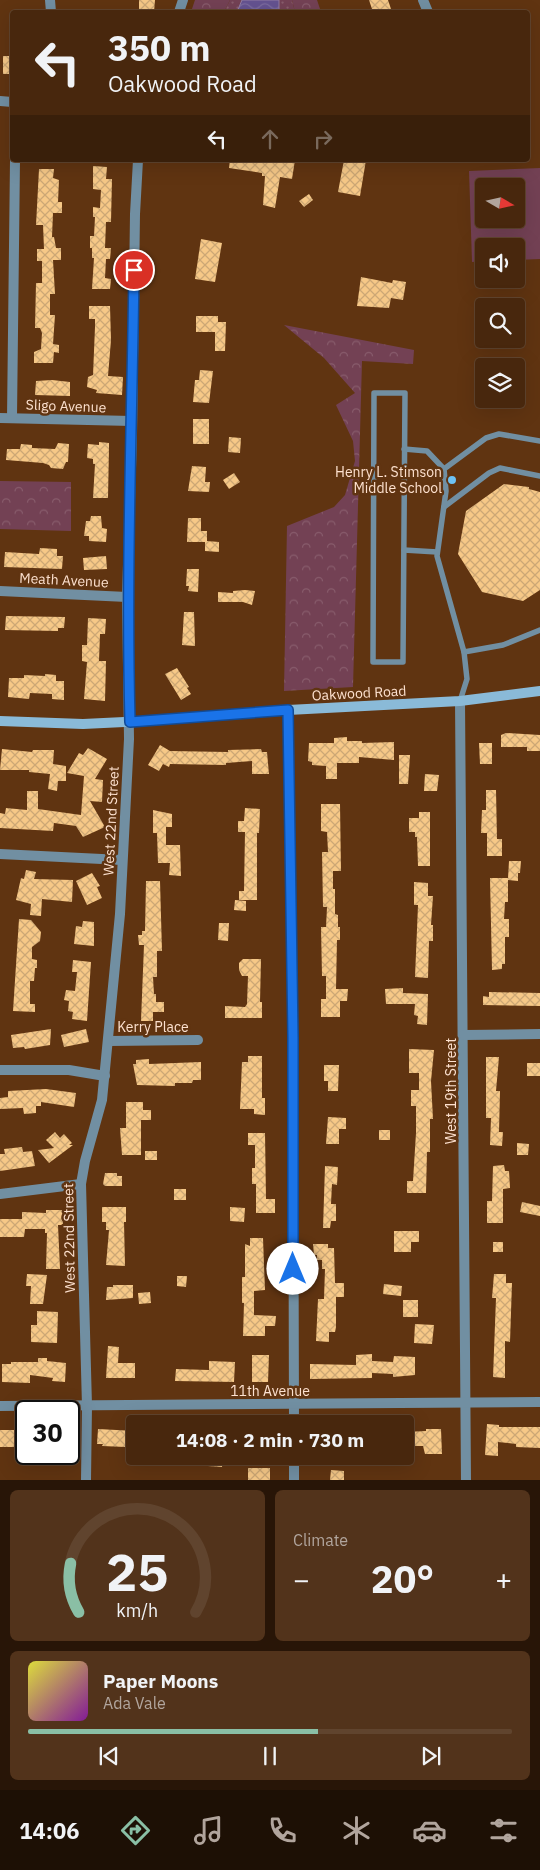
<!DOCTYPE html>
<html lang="en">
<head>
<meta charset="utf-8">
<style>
  body { margin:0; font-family:"IBM Plex Sans",sans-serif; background:#52331b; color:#f1f3f6; height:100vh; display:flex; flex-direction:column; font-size:19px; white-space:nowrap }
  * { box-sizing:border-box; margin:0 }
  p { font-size:16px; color:#b1a59d }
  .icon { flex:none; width:28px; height:28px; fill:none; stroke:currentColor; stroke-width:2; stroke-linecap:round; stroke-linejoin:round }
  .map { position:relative; height:1480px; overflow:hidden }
  .sheet { display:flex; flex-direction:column; gap:10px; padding:10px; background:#281507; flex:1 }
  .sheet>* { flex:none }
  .guide { position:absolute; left:10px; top:10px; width:520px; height:152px; border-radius:5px; box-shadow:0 5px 20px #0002,0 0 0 1px #60442e; background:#48270d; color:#f1f3f6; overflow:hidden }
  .needle { width:32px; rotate:99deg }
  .tools { position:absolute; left:475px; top:178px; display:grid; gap:10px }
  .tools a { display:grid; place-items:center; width:50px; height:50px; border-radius:5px; background:#48270d; box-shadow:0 5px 20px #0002,0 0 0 1px #60442e; font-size:25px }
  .speed { position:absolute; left:15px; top:1400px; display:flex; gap:10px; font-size:25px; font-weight:700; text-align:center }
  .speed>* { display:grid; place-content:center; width:65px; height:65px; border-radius:50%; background:#48270d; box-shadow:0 5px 20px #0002,0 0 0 1px #60442e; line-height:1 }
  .speed .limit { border:2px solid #111; border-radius:8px; background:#fff; color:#111 }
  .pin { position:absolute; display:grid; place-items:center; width:42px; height:42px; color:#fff; margin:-21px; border:2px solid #fff; border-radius:50%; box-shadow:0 1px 5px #0007 }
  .me { position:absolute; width:55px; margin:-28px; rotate:0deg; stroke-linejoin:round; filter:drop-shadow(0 0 4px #0008) }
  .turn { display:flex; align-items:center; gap:18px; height:105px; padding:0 15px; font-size:22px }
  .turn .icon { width:65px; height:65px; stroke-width:2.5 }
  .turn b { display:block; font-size:35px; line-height:42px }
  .lanes { display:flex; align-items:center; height:48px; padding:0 15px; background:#0003; justify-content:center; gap:25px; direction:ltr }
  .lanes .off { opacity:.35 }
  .big { font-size:38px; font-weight:700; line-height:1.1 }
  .sheet .widget { flex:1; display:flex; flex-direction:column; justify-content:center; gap:8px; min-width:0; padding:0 18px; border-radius:8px; background:#52331b }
  .sheet .dial { align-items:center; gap:0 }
  .dial svg { height:130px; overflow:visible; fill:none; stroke:#60442e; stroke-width:7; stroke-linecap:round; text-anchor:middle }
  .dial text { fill:#f1f3f6; stroke:none }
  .song { display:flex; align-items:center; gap:15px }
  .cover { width:60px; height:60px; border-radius:8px; background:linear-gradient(135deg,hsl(60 70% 55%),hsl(290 70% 35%)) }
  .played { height:5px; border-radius:2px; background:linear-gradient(90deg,#8abfa5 60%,#60442e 60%) }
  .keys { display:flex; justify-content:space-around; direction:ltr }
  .heat { display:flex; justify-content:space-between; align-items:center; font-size:28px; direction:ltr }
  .sheet .tiles { flex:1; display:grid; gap:10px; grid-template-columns:1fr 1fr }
  .widget:last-child { grid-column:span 2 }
  .trip { position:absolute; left:126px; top:1415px; width:288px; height:50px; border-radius:5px; background:#48270d; box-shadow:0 5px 20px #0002,0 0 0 1px #60442e; font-weight:700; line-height:50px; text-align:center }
  .menu { display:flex; height:80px; justify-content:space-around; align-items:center; background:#1d1005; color:#b1a59d }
  .menu .icon { width:35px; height:35px }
  .menu .on { color:#8abfa5 }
  .menu b { font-size:22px; color:#f1f3f6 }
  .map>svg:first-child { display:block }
  .grass { fill:url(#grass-dots) }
  .forest { fill:url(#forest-crowns) }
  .pitch { fill:#734154; fill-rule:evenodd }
  .water { fill:url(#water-waves); stroke:#927da3 }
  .building { fill:url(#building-cross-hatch) }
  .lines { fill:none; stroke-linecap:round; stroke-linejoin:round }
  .service { stroke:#718fa2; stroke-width:5.5 }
  .minor { stroke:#718fa2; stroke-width:10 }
  .secondary { stroke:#8abad8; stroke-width:10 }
  .route-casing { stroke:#114b97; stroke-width:12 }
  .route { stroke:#1a73e8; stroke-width:9 }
  .poi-dot { fill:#6ec2f3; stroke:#603411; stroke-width:2 }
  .labels { text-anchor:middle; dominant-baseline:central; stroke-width:5; stroke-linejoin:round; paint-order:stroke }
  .street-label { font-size:14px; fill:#fde1cf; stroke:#603411 }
  .poi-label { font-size:14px; fill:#fde1cf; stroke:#603411; text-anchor:end }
</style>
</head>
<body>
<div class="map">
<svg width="540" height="1480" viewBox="0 0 540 1480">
  <defs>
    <pattern id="grass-dots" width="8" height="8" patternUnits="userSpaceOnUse" patternTransform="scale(1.25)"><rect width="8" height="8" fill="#734154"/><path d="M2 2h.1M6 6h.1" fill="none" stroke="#885c6c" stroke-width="1.8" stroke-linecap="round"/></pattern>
    <pattern id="forest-crowns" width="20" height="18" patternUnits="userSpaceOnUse" patternTransform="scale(1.25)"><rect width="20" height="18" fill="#734154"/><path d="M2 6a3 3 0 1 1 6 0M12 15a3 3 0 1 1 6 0" fill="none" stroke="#885c6c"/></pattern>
    <pattern id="water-waves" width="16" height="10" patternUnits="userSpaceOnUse" patternTransform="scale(1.25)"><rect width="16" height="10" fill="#645290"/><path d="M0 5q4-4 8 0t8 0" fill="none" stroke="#7b6b9f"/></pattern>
    <pattern id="building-cross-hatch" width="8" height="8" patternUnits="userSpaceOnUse" patternTransform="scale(1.25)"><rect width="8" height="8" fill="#f6c887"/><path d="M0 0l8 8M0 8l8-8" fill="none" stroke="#cca775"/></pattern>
  </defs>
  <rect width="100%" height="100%" fill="#603411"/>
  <polygon class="grass" points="230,0 292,0 295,12 224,12"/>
  <g class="forest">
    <polygon points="195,0 230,0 224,12 191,12"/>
    <polygon points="292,0 317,0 321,12 295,12"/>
    <polygon points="284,325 414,350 413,364 362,361 353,687 284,691 287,526 334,507 345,495 355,461 353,441 336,405 355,393 324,358"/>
    <polygon points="0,481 71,482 71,531 0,529"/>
  </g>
  <path class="pitch" d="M540,168V259L516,260V246H484V261L472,262L469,171ZM484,186H516V219H484Z"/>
  <polygon class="water" points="242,0 279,0 279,12 237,12"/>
  <g class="building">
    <polygon points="139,0 155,0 154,12 139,12"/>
    <polygon points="369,0 388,0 392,12 373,12"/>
    <rect x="3" y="56" width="9" height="18"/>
    <polygon points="230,160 295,160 292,179 280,177 275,208 263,205 265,176 262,176 262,173 229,168"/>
    <polygon points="344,160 366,160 360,196 338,192"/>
    <polygon points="93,166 107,167 106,179 112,179 111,222 106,222 105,248 111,248 110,259 106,259 105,278 111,279 110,289 92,289 94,258 92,258 92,248 90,248 90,236 94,236 95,217 93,217 93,207 100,208 101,190 93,189"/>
    <polygon points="39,169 54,169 53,178 59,180 58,202 62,202 62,213 53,213 52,237 54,237 56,248 61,248 61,260 53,260 55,294 50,294 50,315 55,315 53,344 59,345 59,353 54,352 53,363 34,363 34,352 41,349 42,333 40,328 35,328 36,283 42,283 42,261 37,261 37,249 44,249 43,225 36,225"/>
    <polygon points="309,194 313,200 304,207 299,201"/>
    <polygon points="201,239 222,243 215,282 195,279"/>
    <polygon points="361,277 392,283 393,280 406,282 403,300 391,298 389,308 357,306"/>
    <polygon points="89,306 110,306 111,340 108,376 123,377 122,395 96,393 97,390 87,387 88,377 93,375 95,327 95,319 89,319"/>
    <polygon points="196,316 218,316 218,322 226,322 225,351 215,351 215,332 196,332"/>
    <polygon points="200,370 213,371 209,403 193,402 195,380 199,380"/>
    <polygon points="52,380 70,382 70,396 35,395 36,381"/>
    <rect x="193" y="419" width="16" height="25"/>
    <polygon points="229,437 241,438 240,453 228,452"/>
    <polygon points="99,442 109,443 109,448 108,498 93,498 95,464 93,464 93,459 87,458 88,444 99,445"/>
    <polygon points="58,443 69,444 68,462 66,462 63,469 51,468 49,465 43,463 6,460 7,449 20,449 21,444 32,445 32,448 55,449"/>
    <polygon points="192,466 206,467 205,482 210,482 209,492 188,491"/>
    <polygon points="234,473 240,482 229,489 223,480"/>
    <polygon points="504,484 529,487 529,489 540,492 540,590 523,601 482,592 458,554 466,511"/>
    <polygon points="91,516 101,516 102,528 107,529 106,542 89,541 89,536 84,536 86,521 90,521"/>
    <polygon points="188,518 201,518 201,531 207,531 207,541 219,542 219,552 205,551 205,542 187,542"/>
    <polygon points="40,548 57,549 57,556 63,556 62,569 4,567 5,552 39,554"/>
    <polygon points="106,556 107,569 84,570 83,558"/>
    <polygon points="187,569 199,569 198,592 188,591 189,586 186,586"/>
    <polygon points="245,590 255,591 252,605 243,602 218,602 218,592 233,593 233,591"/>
    <polygon points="184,612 194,612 195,646 182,645"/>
    <polygon points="6,616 65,617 64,628 58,628 58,631 5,630"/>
    <polygon points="88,618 106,619 105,634 100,634 99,661 106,661 105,701 84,699 87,662 82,661 82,645 87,645"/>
    <polygon points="177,668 189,687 187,688 191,694 181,700 165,674"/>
    <polygon points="45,674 56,675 56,681 64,681 64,700 52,699 52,694 30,693 29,699 8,697 9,678 24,678 24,675 45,676"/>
    <polygon points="506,733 540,735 540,751 527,751 527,747 501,747 501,735"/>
    <polygon points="347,737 347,741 362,741 362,743 394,742 394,760 359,757 359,763 337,763 337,779 326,779 326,766 312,765 312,762 308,761 309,743 334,743 334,738"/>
    <polygon points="479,743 492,743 492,764 480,764"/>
    <polygon points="160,745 170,751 228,752 228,750 261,749 262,752 267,752 269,774 252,774 252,761 226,763 226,765 170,764 169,767 163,764 159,771 148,765"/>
    <polygon points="88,748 107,759 95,779 103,780 102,802 90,801 105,827 83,837 76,826 54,823 53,831 0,828 0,813 5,814 6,808 27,810 27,791 38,791 38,809 81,815 84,776 67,773 79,753 83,755"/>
    <polygon points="2,749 32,752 33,750 54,750 53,764 66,766 66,781 58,781 57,791 48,789 50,774 29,772 29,770 0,770"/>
    <polygon points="399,755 410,755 408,784 399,784"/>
    <polygon points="425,774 439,775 437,791 424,791"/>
    <polygon points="486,790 496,790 497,839 502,839 502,856 487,856 487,833 481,833 482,810 486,810"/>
    <polygon points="321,804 340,804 341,871 333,871 333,889 335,889 335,914 338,915 338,927 340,927 340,940 337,940 336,989 348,989 347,1001 340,1001 340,1017 321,1017 321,999 326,999 326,976 322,976 321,927 326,927 327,907 323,907 322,852 328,852 327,832 321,831"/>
    <polygon points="245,808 260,809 259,833 257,833 257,900 239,900 239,891 244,891 245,832 238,832 238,821 244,821"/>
    <polygon points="153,810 172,814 172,827 166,827 166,845 180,845 181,876 169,875 170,863 158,863 157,833 153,833"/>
    <polygon points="419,812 430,812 430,866 418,866 417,837 415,837 415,832 409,832 409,818 419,818"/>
    <polygon points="509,861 521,861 520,873 518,873 518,881 508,880 508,902 505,902 504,919 509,919 509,937 505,937 505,964 502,964 502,969 492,970 490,878 508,878"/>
    <polygon points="26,870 36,872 34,879 73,880 72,902 42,899 41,916 30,915 31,904 16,900 21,878 24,879"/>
    <polygon points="92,873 100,886 97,887 102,898 87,905 76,881"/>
    <polygon points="146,881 160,881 162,951 157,951 157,977 153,977 154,994 156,994 156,1002 164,1002 164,1012 153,1012 153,1021 141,1021 144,945 139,945 138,935 142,935 142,931 145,931"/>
    <polygon points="414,882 428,883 428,896 433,896 431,925 433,925 433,941 429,941 428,978 415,977 418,905 414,905"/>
    <polygon points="235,900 246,901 246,911 234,910"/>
    <polygon points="19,919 31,920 41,932 40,941 32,947 32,959 37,960 37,968 35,968 34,981 30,981 30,1004 35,1004 35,1012 13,1011"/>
    <polygon points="83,921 94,922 94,946 74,944 76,926 82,927"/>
    <polygon points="219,923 229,923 228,941 218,940"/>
    <polygon points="243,959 261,959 260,1002 262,1002 262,1018 225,1018 225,1006 245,1007 247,1004 248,976 242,976 239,970 239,963"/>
    <polygon points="73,960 91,962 87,1021 72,1019 73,1012 68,1011 69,1001 64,1000 66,990 75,991 77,972 72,972"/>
    <polygon points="403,988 403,993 428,994 427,1025 417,1024 418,1016 414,1015 415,1004 386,1004 385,989"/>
    <polygon points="489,992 540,993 540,1006 483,1005 483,996 489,997"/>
    <polygon points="51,1029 50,1045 25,1049 24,1047 13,1048 11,1035"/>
    <polygon points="86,1029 89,1042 64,1047 61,1035"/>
    <polygon points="409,1049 434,1050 431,1081 433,1119 430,1119 430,1152 427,1152 426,1193 407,1193 407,1181 413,1181 416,1133 416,1106 411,1106 411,1090 419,1090 419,1073 409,1073"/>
    <polygon points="248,1056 262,1056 262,1098 265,1098 265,1115 254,1114 254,1109 240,1109 242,1062 248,1062"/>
    <polygon points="486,1057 499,1057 496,1091 500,1091 499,1132 503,1132 502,1146 490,1145 491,1118 486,1118"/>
    <polygon points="149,1059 149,1064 201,1062 201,1080 193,1080 192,1083 175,1083 175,1086 137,1085 133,1064 136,1064 136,1060"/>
    <rect x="527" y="1063" width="13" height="13"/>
    <polygon points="324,1065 339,1065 338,1091 328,1091 328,1081 324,1081"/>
    <polygon points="46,1089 76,1093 74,1107 41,1102 41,1106 36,1106 36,1113 24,1114 23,1108 0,1109 0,1098 8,1097 8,1091"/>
    <polygon points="126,1102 143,1102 143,1110 151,1110 151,1120 141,1120 141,1155 122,1155 120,1128 126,1128"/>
    <polygon points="328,1117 346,1118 346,1129 339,1129 339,1144 326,1144"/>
    <rect x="379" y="1130" width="11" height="10"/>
    <polygon points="55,1132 60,1138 64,1134 72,1143 69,1145 73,1145 49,1163 38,1150 54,1148 46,1140"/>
    <polygon points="248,1133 265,1133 266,1199 275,1199 275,1213 256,1213 256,1184 252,1184 252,1168 255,1168 255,1145 248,1145"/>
    <polygon points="517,1143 529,1144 528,1155 517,1155"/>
    <polygon points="22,1147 23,1152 32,1151 35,1166 0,1171 0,1154 5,1154 4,1149"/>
    <rect x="145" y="1151" width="12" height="9"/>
    <polygon points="504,1165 505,1171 509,1171 510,1188 503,1189 503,1223 487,1223 487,1201 492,1201 493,1166"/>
    <polygon points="325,1166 338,1167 337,1185 332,1184 331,1204 336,1204 336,1221 331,1221 330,1228 323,1228"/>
    <polygon points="105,1173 117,1173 117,1176 122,1176 122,1186 105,1186 103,1184"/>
    <rect x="174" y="1189" width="12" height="11"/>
    <polygon points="522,1202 540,1206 540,1216 520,1212"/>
    <polygon points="102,1207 126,1207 126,1222 124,1222 125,1266 106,1265 109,1230 106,1230 106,1222 102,1222"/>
    <polygon points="230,1207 245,1208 244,1222 230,1221"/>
    <polygon points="46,1210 63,1210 63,1225 58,1225 60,1269 46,1269 47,1233 45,1233 45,1229 25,1229 24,1237 0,1237 0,1219 22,1219 22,1212 46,1213"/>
    <polygon points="394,1231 419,1231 419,1242 411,1242 411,1252 394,1252"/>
    <polygon points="250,1238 263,1238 265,1290 254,1291 254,1315 276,1316 275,1326 265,1326 265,1336 243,1336 244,1303 242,1303 242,1277 245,1277 245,1244 250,1246"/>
    <rect x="493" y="1242" width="10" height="10"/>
    <polygon points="313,1244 328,1244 328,1248 334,1248 335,1283 344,1283 344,1297 336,1297 336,1327 335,1332 329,1332 329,1342 316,1341 318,1299 324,1299 325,1269 322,1269 322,1260 317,1260 317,1255 314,1255"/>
    <polygon points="27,1274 47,1275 43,1304 30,1304 31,1286 26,1286"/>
    <polygon points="494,1274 506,1274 506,1283 512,1283 510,1342 505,1341 505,1378 493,1377 496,1298 492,1298"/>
    <polygon points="177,1276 187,1276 186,1287 177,1286"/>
    <polygon points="384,1284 402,1286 401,1296 383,1294"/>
    <polygon points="113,1285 133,1285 133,1298 106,1300 107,1287 113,1287"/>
    <polygon points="150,1292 151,1303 139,1304 138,1293"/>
    <rect x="403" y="1300" width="15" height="17"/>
    <polygon points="37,1311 58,1312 57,1343 31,1342 31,1325 37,1325"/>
    <polygon points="415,1324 434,1325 432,1344 414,1343"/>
    <polygon points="108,1346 119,1347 118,1363 135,1363 135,1378 106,1378"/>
    <polygon points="372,1354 372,1361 393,1362 394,1356 415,1357 415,1375 393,1377 393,1374 372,1373 372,1378 310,1379 310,1364 356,1365 356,1355"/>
    <polygon points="252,1355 269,1355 268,1382 252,1382"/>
    <polygon points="38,1358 47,1358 47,1361 66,1363 65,1382 52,1381 53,1378 30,1375 30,1383 2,1382 2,1364 11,1364 11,1362 38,1362"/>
    <polygon points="209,1361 235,1362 234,1382 175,1381 176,1369 209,1370"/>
    <polygon points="487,1424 499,1425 499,1427 540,1427 540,1448 516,1447 516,1444 498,1442 498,1456 485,1455"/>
    <polygon points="98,1429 135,1431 135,1444 125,1444 125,1447 102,1446 103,1444 97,1444"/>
    <polygon points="426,1429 441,1429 442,1454 425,1454 423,1446 405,1446 405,1432 426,1431"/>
    <rect x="0" y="1430" width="14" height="17"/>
    <rect x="365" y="1456" width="28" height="8"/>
    <polygon points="208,1457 223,1458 222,1467 208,1466"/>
    <rect x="248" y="1468" width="22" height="12"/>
    <polygon points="331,1470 344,1471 344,1480 330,1480"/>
  </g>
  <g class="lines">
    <g class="service">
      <polygon points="374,393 405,393 403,662 373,662"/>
      <polyline points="404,449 427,451 444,469"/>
      <polyline points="444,507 489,473 500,468 540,476"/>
      <polyline points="404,550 437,552"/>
      <polyline points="464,652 503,645 540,630"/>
      <polyline points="460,701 467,679 464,652 437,556 446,491 444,469 486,438 499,434 540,441"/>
    </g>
    <g class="minor">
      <polyline points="50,0 51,12"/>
      <polyline points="423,0 428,12"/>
      <polyline points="179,12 183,0"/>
      <polyline points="0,101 12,102"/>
      <polyline points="0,418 132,421"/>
      <polyline points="12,418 15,160"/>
      <polyline points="0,591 127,597"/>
      <polyline points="460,701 466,1480"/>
      <polyline points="288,710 293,1037 294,1424"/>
      <polyline points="0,854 122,860"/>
      <polyline points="464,1035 540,1034"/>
      <polyline points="109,1041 198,1040"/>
      <polyline points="0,1070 69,1070 105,1076"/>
      <polyline points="0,1194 81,1184"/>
      <polyline points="0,1406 540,1402"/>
      <polyline points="294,1456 294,1480"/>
      <polyline points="86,1480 87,1406 81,1184 85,1161 102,1100 120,914 129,739 127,597 132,436 135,214 138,160"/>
    </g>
    <polyline class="secondary" points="0,721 83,724 145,721 288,710 460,701 540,691"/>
  </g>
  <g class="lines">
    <defs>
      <path id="route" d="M134,270C132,421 126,571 130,722L288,710L293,1037V1269"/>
    </defs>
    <use href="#route" class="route-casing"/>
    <use href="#route" class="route"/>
  </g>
  <circle class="poi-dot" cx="452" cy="480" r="5"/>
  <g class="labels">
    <g class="street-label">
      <text transform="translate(66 406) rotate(2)">Sligo Avenue</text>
      <text transform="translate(64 580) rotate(3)">Meath Avenue</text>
      <text transform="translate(359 693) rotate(-3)">Oakwood Road</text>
      <text transform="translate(111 821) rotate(-87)">West 22nd Street</text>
      <text x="153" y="1027">Kerry Place</text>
      <text transform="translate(451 1091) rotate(-90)">West 19th Street</text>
      <text transform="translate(69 1238) rotate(-91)">West 22nd Street</text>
      <text x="270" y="1391">11th Avenue</text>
    </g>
    <g class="poi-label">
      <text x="442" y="472">Henry L. Stimson<tspan x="442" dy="16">Middle School</tspan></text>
    </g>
  </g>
</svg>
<div class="tools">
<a><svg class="needle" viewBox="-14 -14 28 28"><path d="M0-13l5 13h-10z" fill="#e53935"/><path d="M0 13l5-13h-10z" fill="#b1a59d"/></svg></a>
<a><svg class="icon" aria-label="sound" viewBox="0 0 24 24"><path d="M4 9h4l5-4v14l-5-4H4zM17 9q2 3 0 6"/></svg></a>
<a><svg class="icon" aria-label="search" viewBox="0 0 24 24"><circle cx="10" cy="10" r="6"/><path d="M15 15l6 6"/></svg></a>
<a><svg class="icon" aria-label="layers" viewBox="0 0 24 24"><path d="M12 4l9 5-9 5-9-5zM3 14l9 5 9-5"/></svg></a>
</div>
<div class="speed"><div class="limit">30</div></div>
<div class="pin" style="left:134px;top:270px;background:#d93025"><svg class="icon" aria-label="arrive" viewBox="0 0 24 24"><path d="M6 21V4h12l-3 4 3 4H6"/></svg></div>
<svg class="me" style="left:293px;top:1269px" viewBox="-20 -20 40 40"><circle r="19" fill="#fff"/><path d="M0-13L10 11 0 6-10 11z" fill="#1a73e8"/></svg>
<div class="trip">14:08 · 2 min · 730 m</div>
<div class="guide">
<div class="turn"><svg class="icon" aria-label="left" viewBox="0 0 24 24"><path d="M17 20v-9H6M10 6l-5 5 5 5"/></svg><div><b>350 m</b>Oakwood Road</div></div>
<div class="lanes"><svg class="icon" aria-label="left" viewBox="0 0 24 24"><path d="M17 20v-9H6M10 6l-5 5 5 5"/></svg><svg class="icon off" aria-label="ahead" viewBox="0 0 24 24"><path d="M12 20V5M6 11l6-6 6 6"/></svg><svg class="icon off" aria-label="right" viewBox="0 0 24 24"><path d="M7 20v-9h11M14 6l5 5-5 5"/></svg></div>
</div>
</div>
<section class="sheet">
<div class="tiles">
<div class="widget dial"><svg viewBox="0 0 100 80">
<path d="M14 69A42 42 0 1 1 86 69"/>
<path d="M14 69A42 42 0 0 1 9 39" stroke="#8abfa5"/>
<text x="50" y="56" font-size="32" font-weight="700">25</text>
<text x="50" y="72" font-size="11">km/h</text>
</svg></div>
<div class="widget"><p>Climate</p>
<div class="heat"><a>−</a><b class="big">20°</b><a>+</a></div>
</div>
<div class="widget">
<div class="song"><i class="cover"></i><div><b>Paper Moons</b><p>Ada Vale</p></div></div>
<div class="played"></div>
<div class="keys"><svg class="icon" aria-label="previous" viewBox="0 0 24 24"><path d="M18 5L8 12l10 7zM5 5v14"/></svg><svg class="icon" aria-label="pause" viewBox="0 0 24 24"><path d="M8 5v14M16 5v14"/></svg><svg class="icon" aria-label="next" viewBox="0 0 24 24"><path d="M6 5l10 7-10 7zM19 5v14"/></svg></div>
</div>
</div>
</section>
<nav class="menu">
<b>14:06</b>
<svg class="icon on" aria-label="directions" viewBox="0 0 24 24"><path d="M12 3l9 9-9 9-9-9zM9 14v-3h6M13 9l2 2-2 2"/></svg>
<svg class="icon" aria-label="music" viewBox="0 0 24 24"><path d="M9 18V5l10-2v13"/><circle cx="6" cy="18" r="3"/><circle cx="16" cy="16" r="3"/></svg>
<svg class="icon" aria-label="phone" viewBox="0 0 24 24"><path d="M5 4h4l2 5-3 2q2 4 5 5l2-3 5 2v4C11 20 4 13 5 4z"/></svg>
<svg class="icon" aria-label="climate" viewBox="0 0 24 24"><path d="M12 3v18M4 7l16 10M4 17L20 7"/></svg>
<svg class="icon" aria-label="car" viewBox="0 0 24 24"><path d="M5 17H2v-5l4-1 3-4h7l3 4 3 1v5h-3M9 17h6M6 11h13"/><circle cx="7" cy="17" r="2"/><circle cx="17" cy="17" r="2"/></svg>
<svg class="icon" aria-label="filters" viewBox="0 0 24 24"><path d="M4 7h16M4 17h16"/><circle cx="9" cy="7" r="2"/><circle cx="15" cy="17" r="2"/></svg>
</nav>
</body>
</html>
